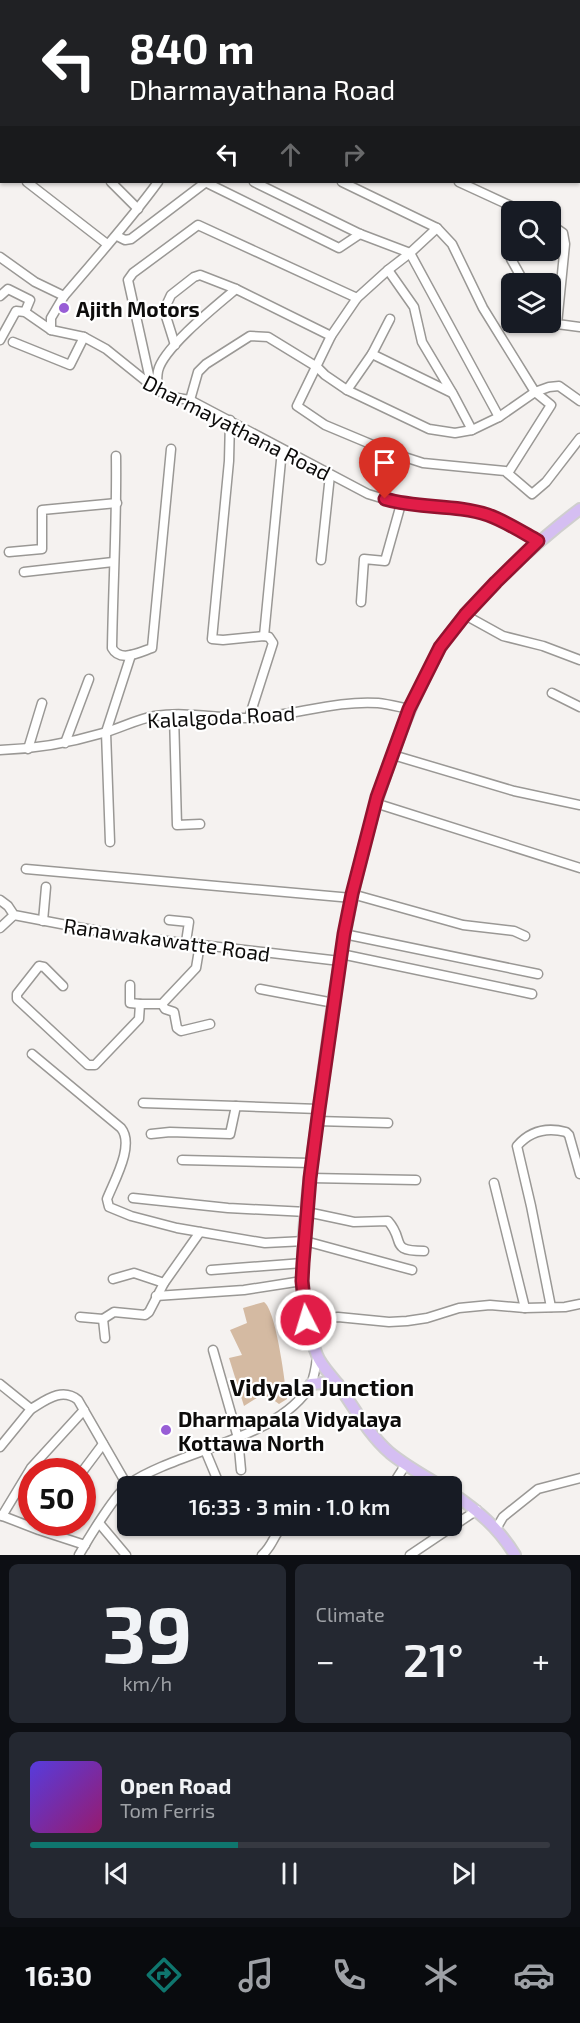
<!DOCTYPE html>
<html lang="en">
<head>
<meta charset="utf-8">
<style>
  body { margin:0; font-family:"Exo 2",sans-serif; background:#242831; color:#f1f3f6; height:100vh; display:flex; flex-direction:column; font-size:22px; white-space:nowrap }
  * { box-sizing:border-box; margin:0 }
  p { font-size:20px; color:#9ea1a6 }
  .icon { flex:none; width:33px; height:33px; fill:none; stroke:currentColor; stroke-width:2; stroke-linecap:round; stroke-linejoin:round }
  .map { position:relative; height:1555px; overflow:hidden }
  .side { display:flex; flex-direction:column; gap:9px; padding:9px; background:#0d0f14; flex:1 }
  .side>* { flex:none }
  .top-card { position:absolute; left:0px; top:0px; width:580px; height:183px; box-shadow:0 2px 4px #0004; background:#202124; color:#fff; overflow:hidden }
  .controls { position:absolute; left:501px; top:201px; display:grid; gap:12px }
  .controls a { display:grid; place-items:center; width:60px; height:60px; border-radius:9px; background:#171b24; box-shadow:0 2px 4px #0004; font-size:30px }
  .speed { position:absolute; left:18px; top:1458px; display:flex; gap:12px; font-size:30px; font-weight:700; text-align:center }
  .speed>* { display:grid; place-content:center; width:78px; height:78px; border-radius:50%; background:#171b24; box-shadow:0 2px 4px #0004; line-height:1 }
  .speed .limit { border:9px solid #d22; background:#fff; color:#111 }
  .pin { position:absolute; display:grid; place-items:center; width:51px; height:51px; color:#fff; margin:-62px -26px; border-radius:50% 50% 50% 0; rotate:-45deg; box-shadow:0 0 6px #0007 }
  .pin .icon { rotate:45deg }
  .me { position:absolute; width:66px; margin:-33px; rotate:355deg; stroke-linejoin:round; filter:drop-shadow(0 0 4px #0008) }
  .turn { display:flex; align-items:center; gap:21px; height:126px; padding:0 30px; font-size:27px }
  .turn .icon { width:78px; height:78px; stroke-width:2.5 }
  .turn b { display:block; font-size:42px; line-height:51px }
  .lanes { display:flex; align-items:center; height:57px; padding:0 30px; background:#0003; justify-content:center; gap:30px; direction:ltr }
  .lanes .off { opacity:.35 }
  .big { font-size:45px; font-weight:600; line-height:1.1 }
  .side .tile { flex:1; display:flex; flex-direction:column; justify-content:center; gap:9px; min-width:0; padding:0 21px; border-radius:9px; background:#242831 }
  .side .dial { align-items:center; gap:0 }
  .dial b { font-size:78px; line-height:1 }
  .song { display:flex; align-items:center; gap:18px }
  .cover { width:72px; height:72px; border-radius:9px; background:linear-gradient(135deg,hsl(250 70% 55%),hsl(320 70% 35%)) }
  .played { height:6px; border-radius:3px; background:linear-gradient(90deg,#0f766e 40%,#363941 40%) }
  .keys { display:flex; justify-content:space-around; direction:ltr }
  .heat { display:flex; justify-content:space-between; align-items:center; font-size:33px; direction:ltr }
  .side .tiles { flex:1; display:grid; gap:9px; grid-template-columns:1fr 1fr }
  .tile:last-child { grid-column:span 2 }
  .trip { position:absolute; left:117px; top:1476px; width:345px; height:60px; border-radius:9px; background:#171b24; box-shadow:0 2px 4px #0004; font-weight:600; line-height:60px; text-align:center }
  .menu { display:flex; height:96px; justify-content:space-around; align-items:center; background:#090b0e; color:#9ea1a6 }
  .menu .icon { width:42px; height:42px }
  .menu .selected { color:#0f766e }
  .menu b { font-size:27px; color:#f1f3f6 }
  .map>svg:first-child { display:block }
  .green { fill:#d4baa2 }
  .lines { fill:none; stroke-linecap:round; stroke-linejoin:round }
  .minor-casing { stroke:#9a9895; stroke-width:11 }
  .major-casing { stroke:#cfcece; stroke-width:14 }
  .minor { stroke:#fff; stroke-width:8 }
  .major { stroke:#d5bef2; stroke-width:10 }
  .route-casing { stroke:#92132f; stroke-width:15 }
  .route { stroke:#e11d48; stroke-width:10 }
  .poi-dot { fill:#985ed6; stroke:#fff; stroke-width:2 }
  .labels { text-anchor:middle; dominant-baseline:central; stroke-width:4.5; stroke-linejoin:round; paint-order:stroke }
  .poi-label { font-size:21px; font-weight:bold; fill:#0d0c0b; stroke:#fff; text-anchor:start }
  .street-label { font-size:21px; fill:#0d0c0b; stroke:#fff }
  .quarter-label { font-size:24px; font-weight:bold; fill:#0d0c0b; stroke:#fff }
</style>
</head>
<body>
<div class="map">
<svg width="580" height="1555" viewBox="0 0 580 1555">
  <rect width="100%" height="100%" fill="#f5f2f0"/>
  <path class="green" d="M264,1302C276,1310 285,1381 287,1399L279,1404C262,1392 260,1396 244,1406L229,1358L242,1355L230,1330L247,1323L243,1308Z"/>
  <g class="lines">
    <defs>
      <g id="minor">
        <polyline points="224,0 225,2"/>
        <polyline points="393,0 394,2"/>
        <polyline points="458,0 459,2"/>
        <polyline points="471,0 471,2"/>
        <polyline points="532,0 533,2"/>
        <polyline points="514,2 514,0"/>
        <polyline points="0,70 2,70"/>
        <polyline points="0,159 2,160"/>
        <polyline points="27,182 107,244"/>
        <polyline points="111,182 138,209"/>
        <polyline points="205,182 339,248 360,234"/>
        <polyline points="254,182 360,234 410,253"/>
        <polyline points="342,182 437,228 452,244 483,308 535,392 551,405 508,473"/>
        <polyline points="459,182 524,212"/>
        <polyline points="550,224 563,233 565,244 557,324 580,327"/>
        <polyline points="437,228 410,253 499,417"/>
        <polyline points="117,236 125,240 131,239 206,182"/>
        <polyline points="512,242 511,259 525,284"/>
        <polyline points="0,257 35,282 64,296 51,318 51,330 84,337 106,349 157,390 171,397 190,400 368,494 401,504 466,510 488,515 538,541"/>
        <polyline points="388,270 414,307 422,342 453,394 472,430"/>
        <polyline points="0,296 8,289 30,300 25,312"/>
        <path d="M64,296C96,258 129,222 158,182"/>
        <polyline points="331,336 297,406 325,425 392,453 423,463 505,471 532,494 546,482 580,438"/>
        <polyline points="0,340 16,311 25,312 51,330"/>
        <polyline points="13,342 70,365 84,337"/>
        <polyline points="175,345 164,310 171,295 194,277 200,275 236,289 331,336 357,298 388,270 410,253"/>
        <polyline points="372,354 452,393"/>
        <polyline points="151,384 128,280 133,273 198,225 357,298"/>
        <path d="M157,390C157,383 157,376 158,371C163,348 217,305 236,289"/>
        <polyline points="347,390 372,354 390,319"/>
        <polyline points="190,400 198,372 206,364 250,336 268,337 317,367 325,375 347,390 429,429 455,433 472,430 499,417 535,392 549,387 559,386 580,401"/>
        <polyline points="230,420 229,461 212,639 223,640 264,636 269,637 273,643 249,718"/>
        <path d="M116,456C117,520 113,584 112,648C120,663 140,652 152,648L171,449"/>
        <polyline points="9,552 42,549 42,510 117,503"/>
        <polyline points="321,560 330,475"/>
        <polyline points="24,572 113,562"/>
        <polyline points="361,602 364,559 385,561 401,504"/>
        <polyline points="465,615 503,636 543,646 580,660"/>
        <polyline points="264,636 282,450"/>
        <polyline points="552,693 580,707"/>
        <polyline points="174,715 177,825 200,824"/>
        <polyline points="65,743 89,679"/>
        <polyline points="28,749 42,703"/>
        <path d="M0,750C35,749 69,743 103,733C121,728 137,719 155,716C187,711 219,719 251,718C293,716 336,700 378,703C388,704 399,707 409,709"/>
        <polyline points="393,755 514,791 580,805"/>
        <polyline points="375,803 580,868"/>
        <polyline points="110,842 106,732 131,655"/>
        <polyline points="26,869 352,898"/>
        <polyline points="352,894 463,925 514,931 525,936"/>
        <polyline points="0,900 8,906 14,915 124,936 340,961"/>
        <polyline points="169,920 189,922 186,942"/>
        <polyline points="43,921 46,887"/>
        <polyline points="0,928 14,915"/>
        <polyline points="344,934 538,974"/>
        <polyline points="341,954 532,994"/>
        <polyline points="130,985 130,1003 140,1004"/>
        <polyline points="63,986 44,967 39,966 17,994 17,999 88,1065 95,1065 139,1019 140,1004 162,1004 196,968 200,944"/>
        <polyline points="260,989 334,1003"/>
        <polyline points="162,1004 165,1009 174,1012 177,1028 181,1031 210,1024"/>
        <path d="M32,1054L121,1128C135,1145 114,1181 107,1199L109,1207L131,1216L177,1228L265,1243L305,1241L412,1270"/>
        <polyline points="143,1103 236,1106"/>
        <polyline points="317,1121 388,1123"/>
        <polyline points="151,1134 170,1132 230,1134 236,1106 319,1109"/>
        <polyline points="182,1160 312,1163"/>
        <polyline points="310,1178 416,1180"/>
        <polyline points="494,1183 525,1308"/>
        <path d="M133,1198L228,1208L307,1212L354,1222L388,1221C406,1241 388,1251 424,1251"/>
        <polyline points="211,1270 303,1263"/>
        <polyline points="113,1279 134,1273 164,1283"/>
        <polyline points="156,1296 244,1290 302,1281"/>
        <path d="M551,1307L531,1206L517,1146C530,1131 547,1127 566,1132L569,1135L580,1174"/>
        <polyline points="80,1317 103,1319 114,1312 145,1315 149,1312 164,1283 200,1232"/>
        <polyline points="103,1319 105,1338"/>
        <polyline points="306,1320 338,1317 389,1322 407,1321 427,1318 459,1308 490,1305 525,1308 565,1307 580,1304"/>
        <polyline points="213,1350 238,1438 241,1470"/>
        <path d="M0,1384L31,1409C46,1400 62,1387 78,1400L127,1485"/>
        <polyline points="0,1447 31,1409"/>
        <polyline points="205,1450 220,1486"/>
        <polyline points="82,1472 103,1444"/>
        <polyline points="392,1486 406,1464"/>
        <polyline points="0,1515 39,1530 85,1545"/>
        <polyline points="2,1516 31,1468 84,1410"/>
        <polyline points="99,1523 126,1555"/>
        <polyline points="496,1529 503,1517 538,1489 580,1478"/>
        <path d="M79,1555C88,1539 116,1493 129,1484C178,1450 281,1439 311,1384C315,1375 316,1366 317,1357"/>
        <path d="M262,1555C272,1547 274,1535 282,1526"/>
        <polyline points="410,1555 477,1510"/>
      </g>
      <g id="major">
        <polyline points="311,1384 334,1382 338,1384"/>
        <path d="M441,1486C424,1476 406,1466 390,1453C369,1435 355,1409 339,1386C332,1376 321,1366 317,1355C290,1289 308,1192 317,1123C337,962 360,795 439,650C448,633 464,617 477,602C509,568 543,537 580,509"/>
        <path d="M452,1493C478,1511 498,1527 515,1555"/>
      </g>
    </defs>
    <use href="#minor" class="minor-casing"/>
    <use href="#major" class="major-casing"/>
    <use href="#minor" class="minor"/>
    <use href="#major" class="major"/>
  </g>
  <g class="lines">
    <defs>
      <path id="route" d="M306,1320L302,1281L303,1263L310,1178L319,1109L344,934L352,894L377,797L409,709L440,647L465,615L496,582L538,541C522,532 505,521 488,515C455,504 418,509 385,499"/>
    </defs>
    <use href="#route" class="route-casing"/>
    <use href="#route" class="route"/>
  </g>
  <g class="poi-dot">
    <circle cx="64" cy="308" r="6"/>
    <circle cx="166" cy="1430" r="6"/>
  </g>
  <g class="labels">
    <g class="poi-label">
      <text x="76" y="308">Ajith Motors</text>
      <text x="178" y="1418">Dharmapala Vidyalaya<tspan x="178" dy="24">Kottawa North</tspan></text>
    </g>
    <g class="street-label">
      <text transform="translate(237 427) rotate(27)">Dharmayathana Road</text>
      <text transform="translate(221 716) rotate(-3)">Kalalgoda Road</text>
      <text transform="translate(167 939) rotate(8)">Ranawakawatte Road</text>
    </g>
    <g class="quarter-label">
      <text x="322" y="1386">Vidyala Junction</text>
    </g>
  </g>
</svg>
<div class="controls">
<a><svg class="icon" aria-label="search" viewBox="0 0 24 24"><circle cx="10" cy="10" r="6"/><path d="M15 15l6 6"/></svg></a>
<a><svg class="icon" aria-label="layers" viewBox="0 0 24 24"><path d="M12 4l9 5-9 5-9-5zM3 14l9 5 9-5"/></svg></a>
</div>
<div class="speed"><div class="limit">50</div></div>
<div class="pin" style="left:385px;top:499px;background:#d93025"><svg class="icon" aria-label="arrive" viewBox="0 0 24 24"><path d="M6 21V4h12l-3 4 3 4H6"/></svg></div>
<svg class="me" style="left:306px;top:1320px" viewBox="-20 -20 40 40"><circle r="17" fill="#e11d48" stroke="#fff" stroke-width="3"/><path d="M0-11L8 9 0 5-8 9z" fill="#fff"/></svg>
<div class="trip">16:33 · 3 min · 1.0 km</div>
<div class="top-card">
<div class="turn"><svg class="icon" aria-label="left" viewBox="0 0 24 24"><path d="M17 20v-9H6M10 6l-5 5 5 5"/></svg><div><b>840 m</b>Dharmayathana Road</div></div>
<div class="lanes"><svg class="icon" aria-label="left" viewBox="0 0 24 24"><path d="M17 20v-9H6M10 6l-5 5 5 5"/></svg><svg class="icon off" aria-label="ahead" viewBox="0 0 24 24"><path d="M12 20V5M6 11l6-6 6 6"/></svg><svg class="icon off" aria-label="right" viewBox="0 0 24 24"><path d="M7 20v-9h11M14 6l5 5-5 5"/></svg></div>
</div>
</div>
<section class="side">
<div class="tiles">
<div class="tile dial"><b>39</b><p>km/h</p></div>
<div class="tile"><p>Climate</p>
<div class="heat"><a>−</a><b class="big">21°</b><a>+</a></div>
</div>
<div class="tile">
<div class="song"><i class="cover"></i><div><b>Open Road</b><p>Tom Ferris</p></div></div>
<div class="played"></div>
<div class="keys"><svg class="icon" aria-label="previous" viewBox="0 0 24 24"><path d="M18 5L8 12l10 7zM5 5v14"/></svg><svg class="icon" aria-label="pause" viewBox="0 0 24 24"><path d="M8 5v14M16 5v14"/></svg><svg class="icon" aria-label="next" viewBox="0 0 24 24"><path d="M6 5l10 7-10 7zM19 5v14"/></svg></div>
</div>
</div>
</section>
<nav class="menu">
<b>16:30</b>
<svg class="icon selected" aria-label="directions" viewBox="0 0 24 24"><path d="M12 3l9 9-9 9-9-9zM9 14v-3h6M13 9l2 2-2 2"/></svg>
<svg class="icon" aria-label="music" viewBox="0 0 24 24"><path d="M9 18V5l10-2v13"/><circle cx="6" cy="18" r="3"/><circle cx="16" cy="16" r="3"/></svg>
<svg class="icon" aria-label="phone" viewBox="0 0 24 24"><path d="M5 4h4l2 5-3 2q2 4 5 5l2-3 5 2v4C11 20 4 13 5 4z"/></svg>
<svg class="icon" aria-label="climate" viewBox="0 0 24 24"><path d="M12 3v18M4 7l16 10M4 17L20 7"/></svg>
<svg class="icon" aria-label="car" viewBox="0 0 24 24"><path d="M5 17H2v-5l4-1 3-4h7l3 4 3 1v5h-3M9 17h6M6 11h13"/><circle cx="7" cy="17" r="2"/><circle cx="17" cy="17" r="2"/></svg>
</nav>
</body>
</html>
